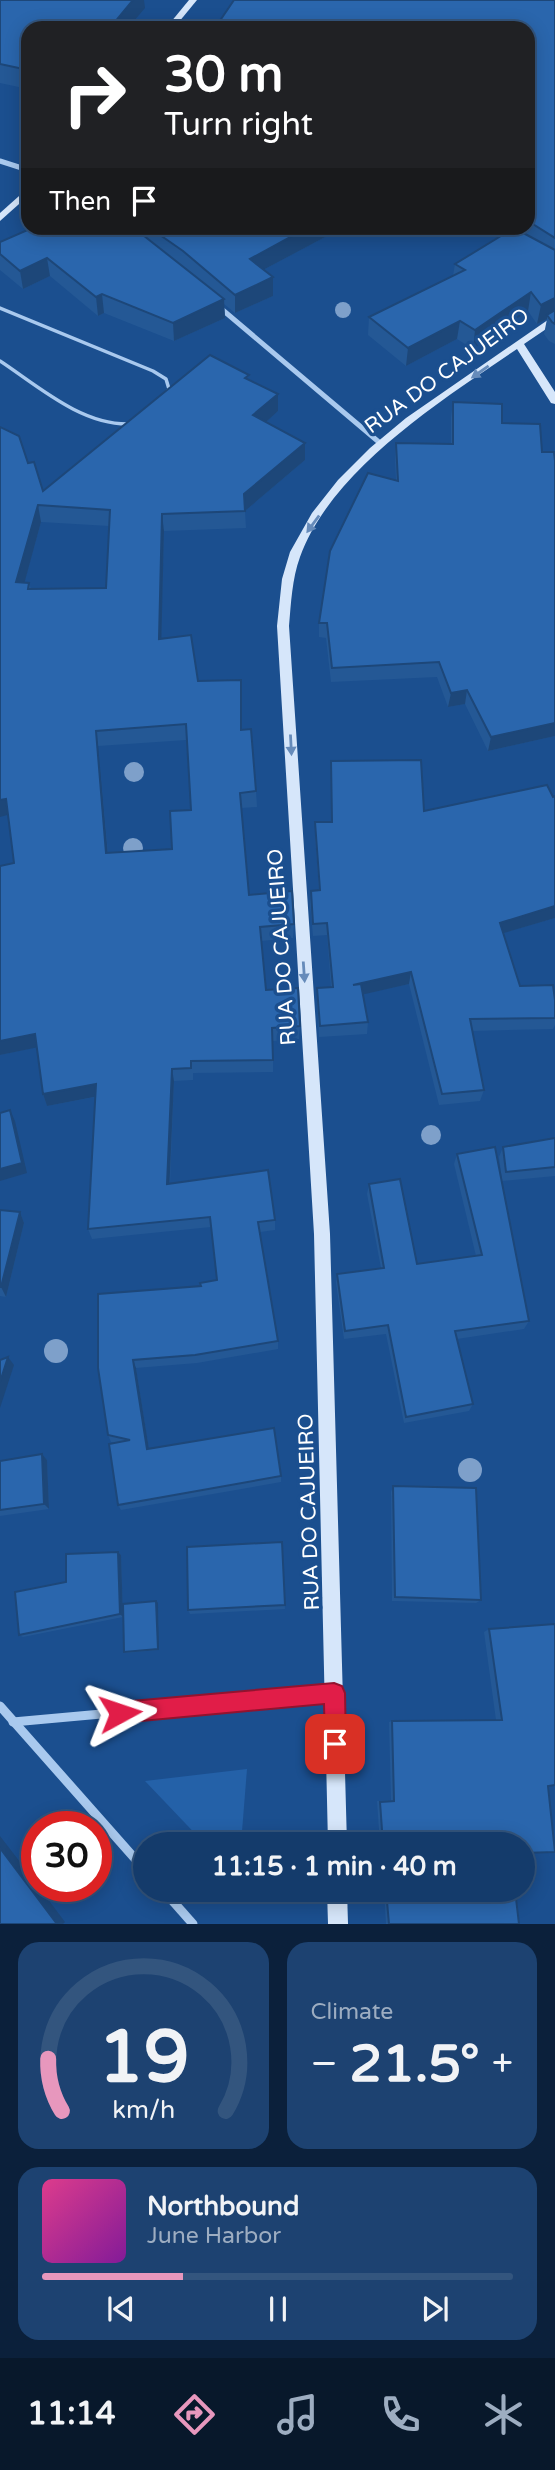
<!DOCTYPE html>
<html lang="en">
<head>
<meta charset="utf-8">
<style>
  body { margin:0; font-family:"Varela Round",sans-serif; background:#1d4271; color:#f1f3f6; height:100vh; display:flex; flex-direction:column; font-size:26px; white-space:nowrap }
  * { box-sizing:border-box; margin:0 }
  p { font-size:23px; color:#9dadc1 }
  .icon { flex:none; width:38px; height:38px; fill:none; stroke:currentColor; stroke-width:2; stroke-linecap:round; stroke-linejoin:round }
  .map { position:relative; height:1924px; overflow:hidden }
  .drawer { display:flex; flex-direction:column; gap:18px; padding:18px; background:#0b203b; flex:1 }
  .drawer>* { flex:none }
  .banner { position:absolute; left:21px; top:21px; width:514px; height:214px; border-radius:21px; box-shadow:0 4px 18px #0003,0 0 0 2px #33557e; background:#202124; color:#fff; overflow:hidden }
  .speed { position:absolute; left:21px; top:1811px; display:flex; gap:14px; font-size:35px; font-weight:700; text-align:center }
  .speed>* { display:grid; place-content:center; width:91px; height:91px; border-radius:50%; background:#143b6b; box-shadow:0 4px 18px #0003,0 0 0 2px #33557e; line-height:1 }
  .speed .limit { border:10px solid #d22; background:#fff; color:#111 }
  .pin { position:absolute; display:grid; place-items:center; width:60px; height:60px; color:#fff; margin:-30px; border-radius:14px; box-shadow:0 4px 10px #0006 }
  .me { position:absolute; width:77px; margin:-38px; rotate:85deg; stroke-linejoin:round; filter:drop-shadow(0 0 5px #0008) }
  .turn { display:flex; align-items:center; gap:24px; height:147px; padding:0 28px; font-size:32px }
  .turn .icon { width:91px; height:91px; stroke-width:2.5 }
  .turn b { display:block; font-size:49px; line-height:60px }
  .then { display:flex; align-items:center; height:66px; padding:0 28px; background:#0003; gap:14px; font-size:26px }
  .big { font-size:52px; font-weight:700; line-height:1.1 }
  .drawer .tile { flex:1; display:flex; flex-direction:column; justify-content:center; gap:10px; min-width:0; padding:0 24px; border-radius:21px; background:#1d4271 }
  .drawer .dial { align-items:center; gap:0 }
  .dial svg { height:182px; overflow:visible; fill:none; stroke:#33557e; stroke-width:7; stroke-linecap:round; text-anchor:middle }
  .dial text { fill:#f1f3f6; stroke:none }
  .song { display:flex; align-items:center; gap:21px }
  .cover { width:84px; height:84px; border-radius:10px; background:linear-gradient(135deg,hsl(330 70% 55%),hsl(290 70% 35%)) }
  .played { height:7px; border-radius:4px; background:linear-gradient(90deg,#e797bd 30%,#33557e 30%) }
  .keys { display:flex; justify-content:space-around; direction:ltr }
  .heat { display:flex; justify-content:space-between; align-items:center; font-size:38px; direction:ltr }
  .drawer .tiles { flex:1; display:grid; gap:18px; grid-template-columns:1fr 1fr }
  .tile:last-child { grid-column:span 2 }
  .trip { position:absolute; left:133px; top:1832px; width:402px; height:70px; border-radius:35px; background:#143b6b; box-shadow:0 4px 18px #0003,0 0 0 2px #33557e; font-weight:700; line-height:70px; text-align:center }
  .tab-bar { display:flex; height:112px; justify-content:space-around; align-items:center; background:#08182b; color:#9dadc1 }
  .tab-bar .icon { width:49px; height:49px }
  .tab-bar .on { color:#e797bd }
  .tab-bar b { font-size:32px; color:#f1f3f6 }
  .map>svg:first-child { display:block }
  .green { fill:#2461a8 }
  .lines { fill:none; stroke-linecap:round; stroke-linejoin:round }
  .lane { stroke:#a9c9ee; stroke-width:3.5 }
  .street-far1 { stroke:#a9c9ee; stroke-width:5 }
  .street { stroke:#a9c9ee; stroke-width:9 }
  .secondary { fill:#d6e6fa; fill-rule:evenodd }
  .tree { fill:#7ea0ca }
  .wall { fill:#245895; fill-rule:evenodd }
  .shaded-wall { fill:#1d4779 }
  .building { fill:#2a66ad; stroke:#1d4779; stroke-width:2; fill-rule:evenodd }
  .oneway { fill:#668bba }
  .route { fill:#e11d48; stroke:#92132f; stroke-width:2 }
  .labels { text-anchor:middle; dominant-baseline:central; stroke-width:7; stroke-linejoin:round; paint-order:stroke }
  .street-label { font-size:21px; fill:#fff; stroke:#1b4f8f }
</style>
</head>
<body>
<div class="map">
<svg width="555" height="1924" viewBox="0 0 555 1924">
  <rect width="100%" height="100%" fill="#1b4f8f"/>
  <polygon class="green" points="247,1769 241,1844 205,1844 145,1781"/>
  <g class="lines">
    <g class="lane">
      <polyline points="0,308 153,371 166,379 169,389 166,393"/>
      <path d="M0,361C38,386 81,425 129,424"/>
    </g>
    <g class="street-far1">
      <polyline points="0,161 28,170"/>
      <polyline points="489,228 509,239"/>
      <polyline points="218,306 380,443"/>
    </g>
    <g class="street">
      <polyline points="0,1706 145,1870"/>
      <polyline points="13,1722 333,1693"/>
      <polyline points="163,1890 193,1924"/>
    </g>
    <g class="secondary">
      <polygon points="189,0 197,0 174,28 166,28"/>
      <polygon points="28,188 28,196 0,221 0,213"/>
      <path d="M555,315V323L524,344L555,392V404L551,403L517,349C443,399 331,470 300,557C292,579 291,603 289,626L330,1234L347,1844H328L314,1234L277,626L282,579L290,552L312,513L338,480L370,448L406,418Z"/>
      <polygon points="327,1890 347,1890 348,1924 328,1924"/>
    </g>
  </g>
  <g class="tree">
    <circle cx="343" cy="310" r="8"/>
    <circle cx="134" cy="772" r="10"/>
    <circle cx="133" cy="848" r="10"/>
    <circle cx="431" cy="1135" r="10"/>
    <circle cx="56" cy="1351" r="12"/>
    <circle cx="470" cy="1470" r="12"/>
  </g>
  <g class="wall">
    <polygon points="0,0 145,8 28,28 28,89 0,83"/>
    <polygon points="555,0 555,344 549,341 544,334 547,319 537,324 528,311 473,349 457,339 406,366 368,335 369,317 453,276 455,264 509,230 505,228 528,228 528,28"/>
    <polygon points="32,228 342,228 263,270 273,277 273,296 235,313 224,304 225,318 174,341 104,313 98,316 50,276 23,289 0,270 0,242"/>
    <path d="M249,379L278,411L266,422L305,443V460L245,511L246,528L164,531L161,639L242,730L256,791L257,807L241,808L249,895L294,924L293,938L261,941L266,990L300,1026L299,1039L273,1041V1072L193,1073V1080L174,1081L170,1184L275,1220V1230L260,1232L278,1341V1349L197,1363L136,1368L149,1449L281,1476V1482L121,1510L118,1505L116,1443L111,1442L108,1435L98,1368L201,1286L217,1280L211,1227L92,1239L88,1229L95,1097L47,1106L43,1094L37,1047L0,1055V866L14,863L8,814L28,463L43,491ZM41,522L109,526L106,588L31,589L29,583H24ZM186,740L191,810L172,849L108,853L98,746Z"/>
    <polygon points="453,402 502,423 555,461 555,736 488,751 465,704 448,707 437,677 331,682 326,638 319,637 319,623 396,480 395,459 396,443 451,444 451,417"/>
    <polygon points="331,761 424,811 553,797 555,918 503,933 520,986 555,1000 555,1025 553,1029 472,1031 484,1090 480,1101 439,1105 409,984 363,994 368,1022 367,1034 319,1037 317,1000 317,988 331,987 327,935 313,936 310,904 311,891 319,890 315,836 315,822 331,822"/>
    <polygon points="555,1138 555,1176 502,1181 499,1157 503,1147"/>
    <polygon points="457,1154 529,1321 524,1329 457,1339 473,1404 469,1411 404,1423 386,1334 344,1339 336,1283 337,1274 381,1268 367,1194 369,1184 417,1264 476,1256 454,1164"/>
    <polygon points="0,1210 20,1212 24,1223 6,1297 0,1296"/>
    <polygon points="42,1454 47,1460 49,1509 0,1516 0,1461"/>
    <polygon points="393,1486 481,1600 476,1603 392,1601 391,1492"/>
    <polygon points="282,1542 285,1609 190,1614 188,1610"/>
    <polygon points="118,1552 121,1555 123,1617 23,1637 19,1635 66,1582"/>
    <polygon points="158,1603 159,1650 126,1653 124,1652"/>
    <polygon points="489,1629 548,1786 523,1844 380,1844 377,1801 391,1800 389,1722 392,1721 496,1720 484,1632"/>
    <polygon points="384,1890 515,1890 519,1924 386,1924"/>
  </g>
  <g class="shaded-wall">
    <polygon points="133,0 144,0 145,8 128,28 110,28"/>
    <polygon points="307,228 342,228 250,277 250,259"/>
    <polygon points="47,258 50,276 23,289 20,271"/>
    <polygon points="273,277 273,296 235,313 235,295"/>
    <polygon points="531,292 528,311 473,349 475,330"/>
    <polygon points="102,294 104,313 98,316 96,297"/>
    <polygon points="555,298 555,314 547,315 547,319 537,324 541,305"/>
    <polygon points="224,299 225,318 174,341 173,323"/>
    <polygon points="460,321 457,339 406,366 408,348"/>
    <polygon points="278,394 278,411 254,433 253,415"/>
    <polygon points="305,443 305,460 245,511 244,494"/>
    <polygon points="38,505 41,522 20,599 16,582"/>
    <polygon points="162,514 164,531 161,655 159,639"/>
    <polygon points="467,690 465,704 448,707 451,693"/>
    <polygon points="555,723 555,736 488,751 491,737"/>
    <polygon points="96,731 98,746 109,867 106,853"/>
    <polygon points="6,799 11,814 0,817 0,800"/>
    <polygon points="555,906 555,918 497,935 500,923"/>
    <polygon points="411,972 409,984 352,997 353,985"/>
    <polygon points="35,1034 39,1047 0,1055 0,1041"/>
    <polygon points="172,1069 174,1081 169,1194 167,1184"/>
    <polygon points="96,1084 99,1096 47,1106 43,1094"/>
    <polygon points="10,1110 15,1121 27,1173 0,1181 0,1169"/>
    <polygon points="20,1212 24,1223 6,1297 1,1287"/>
    <polygon points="8,1357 14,1365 0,1408 0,1382"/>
    <polygon points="133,1360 136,1368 150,1455 147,1449"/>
    <polygon points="42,1454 47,1460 49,1509 44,1504"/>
    <polygon points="118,1552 121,1555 123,1617 120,1614"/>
    <polygon points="156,1601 158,1603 159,1650 158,1649"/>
    <polygon points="0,1836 37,1884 37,1886 38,1886 65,1922 63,1924 57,1924 0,1848"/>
  </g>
  <g class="building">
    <polygon points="0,0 133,0 110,28 28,28 28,70 0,64"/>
    <polygon points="234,0 555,0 555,238 528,221 528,28 215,28"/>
    <polygon points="32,228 134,228 224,299 173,323 102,294 96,297 47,258 20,271 0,254 0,242"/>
    <polygon points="150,228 307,228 250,259 273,277 235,295 183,251"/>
    <polygon points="514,228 555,250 555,298 541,305 531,292 475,330 460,321 408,348 369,317 465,270 455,264"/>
    <polygon points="555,310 555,324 552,322 547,315"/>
    <path d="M210,355L249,375L245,378L278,394L253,415L305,443L244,494L245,511L162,514L159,639L191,635L198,681L241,680V730L251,729L256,791L240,793L249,895L292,891L294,924L260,927L266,990L298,988L300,1026L272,1028L273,1060L191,1061V1068L172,1069L167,1184L268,1170L275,1220L258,1222L278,1341L195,1355L133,1360L147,1449L274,1428L281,1476L118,1505L109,1444L130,1440L108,1435L98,1368V1294L201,1286L200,1283L217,1280L210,1217L88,1229L96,1084L43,1094L35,1034L0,1041V866L14,863L6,799L0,800V427L19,436L28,463L34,462L43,491ZM38,505L110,510L106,588L28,589L29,583L16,582ZM186,724L191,810L170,811L172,849L106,853L96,731Z"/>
    <polygon points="453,402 502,404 502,423 540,424 542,452 554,452 555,461 555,723 491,737 467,690 451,693 439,662 332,668 327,623 319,623 330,551 368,473 398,481 396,443 453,444"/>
    <polygon points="421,760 424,811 547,785 553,797 555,796 555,906 500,923 520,986 553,985 555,1000 555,1018 470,1019 484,1090 442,1094 411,972 353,985 361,984 368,1022 320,1026 317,988 333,987 327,923 313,924 311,891 320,890 315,822 332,822 331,761"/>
    <polygon points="10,1110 22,1163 0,1169 0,1113"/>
    <polygon points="555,1138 555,1167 506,1172 503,1147"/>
    <polygon points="495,1147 529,1321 455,1331 473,1404 406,1417 388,1325 345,1331 337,1274 384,1268 369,1184 400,1179 417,1264 482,1255 457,1154"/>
    <polygon points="0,1210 20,1212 1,1287 0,1287"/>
    <polygon points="8,1357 0,1382 0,1360"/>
    <polygon points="42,1454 44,1504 0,1510 0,1461"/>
    <polygon points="393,1486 476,1488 481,1600 395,1597"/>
    <polygon points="282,1542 285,1605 188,1610 187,1547"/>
    <polygon points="118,1552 120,1614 19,1635 15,1592 66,1582 66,1554"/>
    <polygon points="156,1601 158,1649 124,1652 123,1604"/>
    <polygon points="555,1624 555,1785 548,1786 555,1852 523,1853 523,1844 383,1844 380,1802 394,1801 392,1721 502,1720 489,1629"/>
    <polygon points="0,1848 57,1924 0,1924"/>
    <polygon points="386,1890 515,1890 519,1924 389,1924"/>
  </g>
  <defs><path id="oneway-solid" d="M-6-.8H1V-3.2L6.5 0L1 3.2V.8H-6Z" transform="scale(1.75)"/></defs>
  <g class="oneway">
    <use href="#oneway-solid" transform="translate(480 372) rotate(145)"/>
    <use href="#oneway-solid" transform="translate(313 524) rotate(126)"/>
    <use href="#oneway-solid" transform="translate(291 745) rotate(87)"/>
    <use href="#oneway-solid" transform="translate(304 972) rotate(86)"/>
  </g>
  <polygon class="route" points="334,1683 342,1686 345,1693 346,1744 343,1751 335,1754 328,1751 325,1744 324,1704 120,1723 113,1720 110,1713 113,1705 120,1702"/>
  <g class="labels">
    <g class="street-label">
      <text transform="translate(447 371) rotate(-36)">RUA DO CAJUEIRO</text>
      <text transform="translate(282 947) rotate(-94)">RUA DO CAJUEIRO</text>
      <text transform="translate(309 1512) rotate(-92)">RUA DO CAJUEIRO</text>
    </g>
  </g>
</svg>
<div class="speed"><div class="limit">30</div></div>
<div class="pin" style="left:335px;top:1744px;background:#d93025"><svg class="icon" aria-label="arrive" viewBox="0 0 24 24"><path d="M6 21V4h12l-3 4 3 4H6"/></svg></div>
<svg class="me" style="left:120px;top:1713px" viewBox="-20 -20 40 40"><path d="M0-17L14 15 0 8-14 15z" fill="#e11d48" stroke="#fff" stroke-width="4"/></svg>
<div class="trip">11:15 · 1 min · 40 m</div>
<div class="banner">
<div class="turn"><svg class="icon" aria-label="right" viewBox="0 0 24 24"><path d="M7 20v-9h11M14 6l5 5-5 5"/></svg><div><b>30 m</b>Turn right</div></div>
<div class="then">Then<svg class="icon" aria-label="arrive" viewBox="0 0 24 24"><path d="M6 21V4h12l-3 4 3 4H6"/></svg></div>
</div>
</div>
<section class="drawer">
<div class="tiles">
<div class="tile dial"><svg viewBox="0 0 100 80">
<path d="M14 69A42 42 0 1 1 86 69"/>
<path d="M14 69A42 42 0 0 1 8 46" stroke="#e797bd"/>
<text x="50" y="56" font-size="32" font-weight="700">19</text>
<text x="50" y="72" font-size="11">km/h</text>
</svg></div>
<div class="tile"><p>Climate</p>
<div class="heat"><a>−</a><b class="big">21.5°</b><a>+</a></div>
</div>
<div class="tile">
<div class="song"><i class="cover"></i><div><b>Northbound</b><p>June Harbor</p></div></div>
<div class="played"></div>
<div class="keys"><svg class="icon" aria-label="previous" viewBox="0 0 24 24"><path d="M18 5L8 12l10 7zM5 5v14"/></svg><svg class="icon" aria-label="pause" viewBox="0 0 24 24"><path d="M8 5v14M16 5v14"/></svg><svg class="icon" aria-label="next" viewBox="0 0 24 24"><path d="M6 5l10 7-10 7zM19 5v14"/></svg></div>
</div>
</div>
</section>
<nav class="tab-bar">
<b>11:14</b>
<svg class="icon on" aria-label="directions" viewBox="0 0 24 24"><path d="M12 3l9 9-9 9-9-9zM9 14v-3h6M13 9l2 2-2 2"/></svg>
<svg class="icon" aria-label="music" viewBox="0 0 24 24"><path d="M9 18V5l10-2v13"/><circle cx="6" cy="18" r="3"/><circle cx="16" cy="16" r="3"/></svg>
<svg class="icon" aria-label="phone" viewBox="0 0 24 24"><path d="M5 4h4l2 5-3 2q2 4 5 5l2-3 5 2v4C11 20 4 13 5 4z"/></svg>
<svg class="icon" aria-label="climate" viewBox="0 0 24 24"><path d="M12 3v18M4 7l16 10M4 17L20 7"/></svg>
</nav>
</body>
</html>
